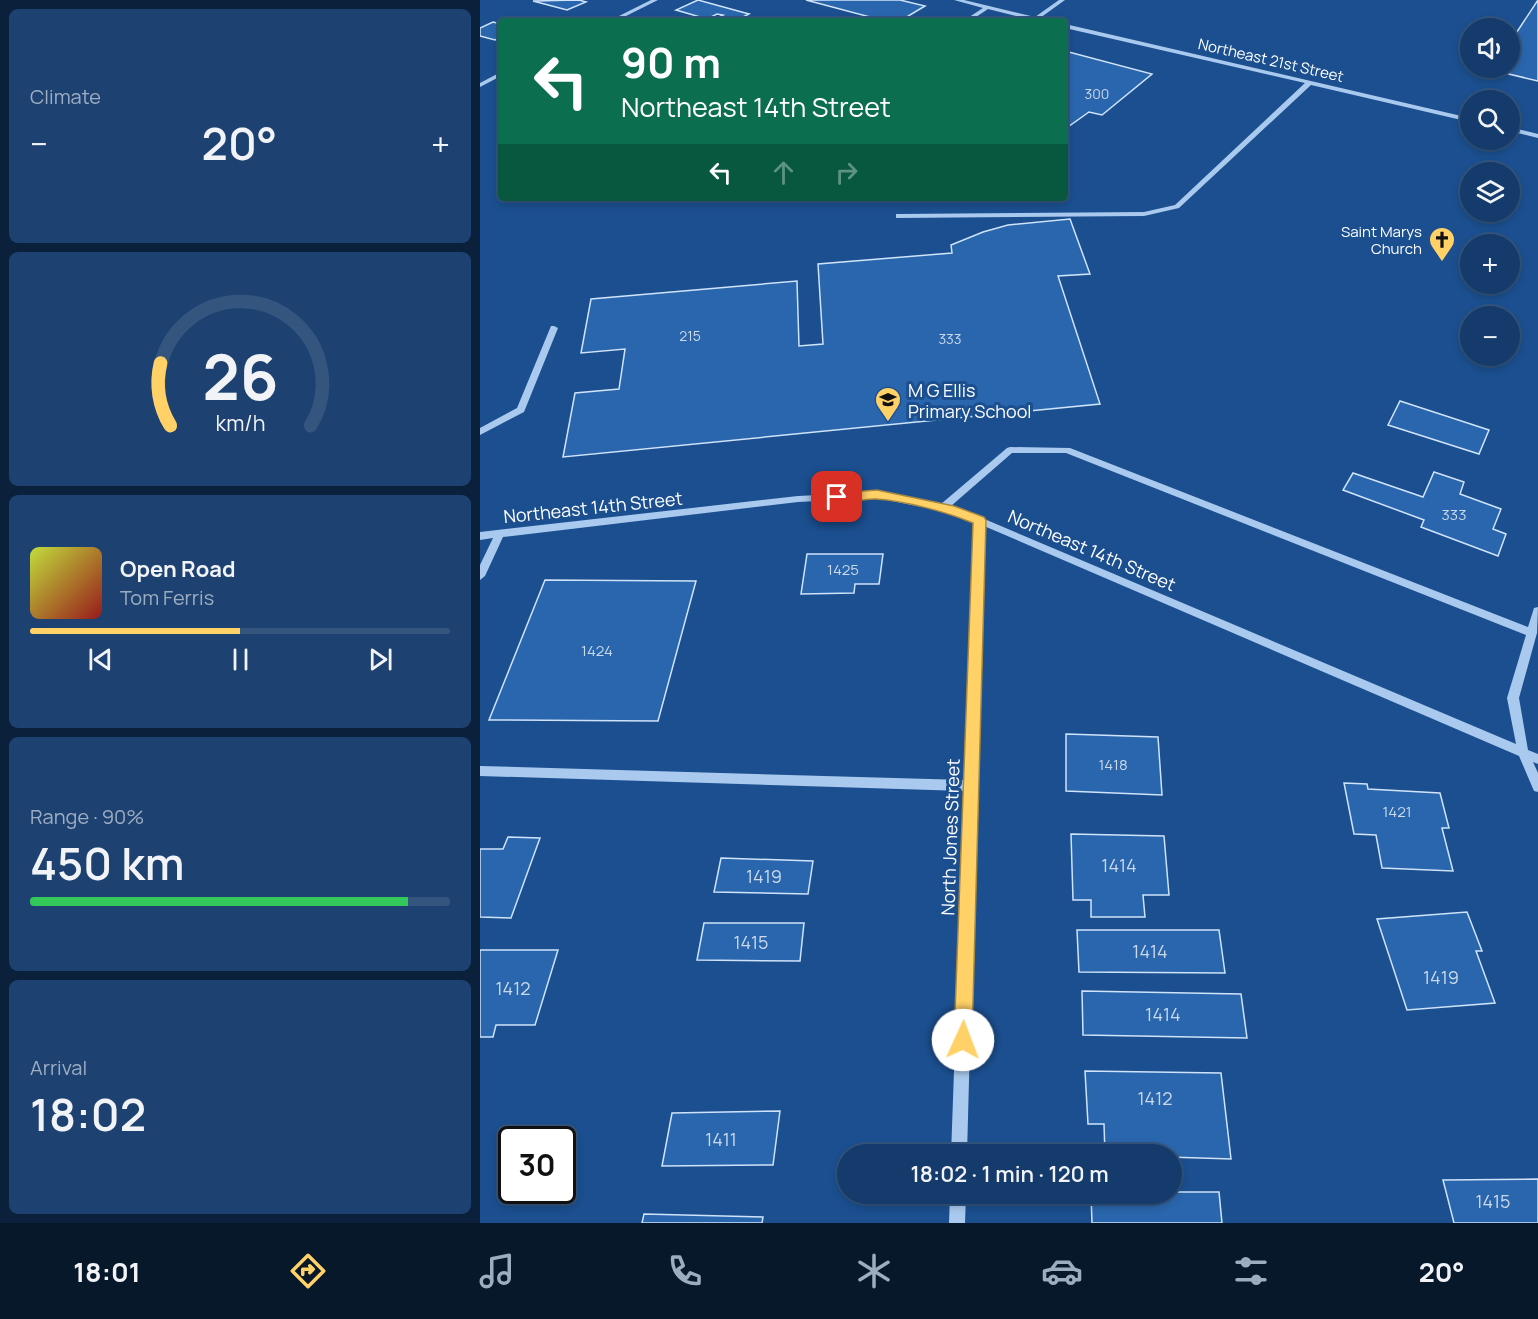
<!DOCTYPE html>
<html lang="en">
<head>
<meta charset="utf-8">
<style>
  body { margin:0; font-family:Manrope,sans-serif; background:#1d4271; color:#f1f3f6; height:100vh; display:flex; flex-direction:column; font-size:22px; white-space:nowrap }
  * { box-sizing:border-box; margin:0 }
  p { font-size:20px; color:#9dadc1 }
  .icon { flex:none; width:33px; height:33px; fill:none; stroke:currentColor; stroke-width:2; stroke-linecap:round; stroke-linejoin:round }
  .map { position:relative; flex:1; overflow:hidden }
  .side { display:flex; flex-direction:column; gap:9px; padding:9px; background:#0b203b; width:480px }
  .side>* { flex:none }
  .hud { position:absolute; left:18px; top:18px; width:570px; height:183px; border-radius:6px; box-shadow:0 3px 9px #0003,0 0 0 2px #33557e; background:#0b6e4f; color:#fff; overflow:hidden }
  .tools { position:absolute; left:980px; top:18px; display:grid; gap:12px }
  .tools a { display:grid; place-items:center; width:60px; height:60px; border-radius:50%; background:#143b6b; box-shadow:0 3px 9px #0003,0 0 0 2px #33557e; font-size:30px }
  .speed { position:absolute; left:18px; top:1126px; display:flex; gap:12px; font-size:30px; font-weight:700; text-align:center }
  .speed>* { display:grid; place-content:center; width:78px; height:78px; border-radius:50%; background:#143b6b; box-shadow:0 3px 9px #0003,0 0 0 2px #33557e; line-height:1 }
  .speed .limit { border:3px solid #111; border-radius:9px; background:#fff; color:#111 }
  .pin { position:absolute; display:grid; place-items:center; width:51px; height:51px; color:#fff; margin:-26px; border-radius:12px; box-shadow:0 3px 9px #0006 }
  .me { position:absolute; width:66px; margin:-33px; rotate:2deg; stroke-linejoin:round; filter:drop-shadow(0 0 4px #0008) }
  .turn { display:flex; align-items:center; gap:21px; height:126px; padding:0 24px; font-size:27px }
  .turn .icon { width:78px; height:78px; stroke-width:2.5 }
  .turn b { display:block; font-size:42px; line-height:51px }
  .lanes { display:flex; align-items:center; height:57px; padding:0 24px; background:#0003; justify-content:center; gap:30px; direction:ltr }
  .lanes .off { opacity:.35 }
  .big { font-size:45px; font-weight:600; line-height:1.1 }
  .side .tile { flex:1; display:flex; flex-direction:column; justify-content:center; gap:9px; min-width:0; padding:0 21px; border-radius:9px; background:#1d4271 }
  .side .dial { align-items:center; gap:0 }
  .dial svg { height:156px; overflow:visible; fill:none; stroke:#33557e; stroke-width:7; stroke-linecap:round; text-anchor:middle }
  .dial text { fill:#f1f3f6; stroke:none }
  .song { display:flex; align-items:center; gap:18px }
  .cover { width:72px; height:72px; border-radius:9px; background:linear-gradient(135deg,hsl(70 70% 55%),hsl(0 70% 35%)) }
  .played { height:6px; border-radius:3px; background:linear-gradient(90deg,#ffd166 50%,#33557e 50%) }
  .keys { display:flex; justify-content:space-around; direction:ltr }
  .heat { display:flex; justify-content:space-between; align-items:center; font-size:33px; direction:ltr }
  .charge { height:9px; border-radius:4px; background:linear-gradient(90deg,#34c759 90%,#33557e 0) }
  .trip { position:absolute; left:357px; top:1144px; width:345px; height:60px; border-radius:30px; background:#143b6b; box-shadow:0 3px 9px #0003,0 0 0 2px #33557e; font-weight:600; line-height:60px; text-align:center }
  .menu { display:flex; height:96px; justify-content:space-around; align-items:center; background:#08182b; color:#9dadc1 }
  .menu .icon { width:42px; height:42px }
  .menu .selected { color:#ffd166 }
  .menu b { font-size:27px; color:#f1f3f6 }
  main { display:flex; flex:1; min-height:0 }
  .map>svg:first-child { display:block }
  .building { fill:#2a66ad; stroke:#cfe3fa; stroke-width:1.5 }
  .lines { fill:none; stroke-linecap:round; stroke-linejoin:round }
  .minor { fill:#a9c9ee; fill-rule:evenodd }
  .route { fill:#ffd166; stroke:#a68842; stroke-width:1.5 }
  .labels { text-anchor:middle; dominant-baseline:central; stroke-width:6; stroke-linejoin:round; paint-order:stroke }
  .far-number-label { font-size:14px; fill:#cad9ea }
  .far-street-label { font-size:15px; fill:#fff; stroke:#1b4f8f }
  .far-poi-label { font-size:15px; fill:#fff; stroke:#1b4f8f; text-anchor:end }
  .number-label { font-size:15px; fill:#cad9ea }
  .poi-label { font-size:18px; fill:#fff; stroke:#1b4f8f; text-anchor:start }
  .street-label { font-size:18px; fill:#fff; stroke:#1b4f8f }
  .near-number-label { font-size:18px; fill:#cad9ea }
</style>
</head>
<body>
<main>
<section class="side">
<div class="tile"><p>Climate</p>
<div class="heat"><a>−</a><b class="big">20°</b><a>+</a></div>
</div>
<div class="tile dial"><svg viewBox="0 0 100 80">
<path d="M14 69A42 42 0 1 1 86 69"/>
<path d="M14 69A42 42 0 0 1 9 37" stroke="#ffd166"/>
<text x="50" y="56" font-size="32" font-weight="700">26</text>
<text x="50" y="72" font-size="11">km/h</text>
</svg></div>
<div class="tile">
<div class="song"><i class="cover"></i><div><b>Open Road</b><p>Tom Ferris</p></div></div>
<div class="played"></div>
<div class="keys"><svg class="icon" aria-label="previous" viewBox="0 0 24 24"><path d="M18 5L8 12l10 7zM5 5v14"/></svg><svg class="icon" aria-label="pause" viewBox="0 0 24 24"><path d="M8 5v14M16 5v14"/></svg><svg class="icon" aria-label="next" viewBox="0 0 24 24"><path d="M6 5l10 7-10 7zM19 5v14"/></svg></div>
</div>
<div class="tile"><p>Range · 90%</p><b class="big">450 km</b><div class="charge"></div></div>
<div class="tile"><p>Arrival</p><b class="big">18:02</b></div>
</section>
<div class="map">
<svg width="1058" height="1223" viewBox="0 0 1058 1223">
  <rect width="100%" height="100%" fill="#1b4f8f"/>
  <g class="building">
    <polygon points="99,0 106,2 87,10 53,1"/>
    <polygon points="218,0 269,14 255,21 231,21 243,15 237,14 227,19 196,10"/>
    <polygon points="326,0 420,0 445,6 420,21 405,21"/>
    <polygon points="1058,0 1058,81 1012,70 1014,68 1029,68 1029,44"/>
    <polygon points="13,22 21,24 21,37 15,40 0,36 0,28"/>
    <polygon points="585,51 672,74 622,115 609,112 585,129"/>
    <polygon points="590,219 610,274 578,276 620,404 83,457 95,393 139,389 145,349 101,353 111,299 317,281 319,346 343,344 338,264 472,253 471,245 503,232 528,225"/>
    <polygon points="920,401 1009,430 999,454 908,425"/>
    <polygon points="954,472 984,482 980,494 1021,509 1013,529 1026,534 1018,556 941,527 944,520 863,490 873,473 943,497"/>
    <polygon points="327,554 403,554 399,584 375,584 374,593 321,594"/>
    <polygon points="65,580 216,581 178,721 9,720"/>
    <polygon points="586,734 678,737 682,795 586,791"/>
    <polygon points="864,783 887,784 888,789 960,793 969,828 962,828 973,871 902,868 896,835 874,834"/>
    <polygon points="591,834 684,836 689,895 663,895 665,917 611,917 611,900 593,900"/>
    <polygon points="28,837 60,838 31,918 0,917 0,849 23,849"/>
    <polygon points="241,858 333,861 328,894 234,892"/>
    <polygon points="987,912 1002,951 996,951 1015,1003 927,1010 897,919"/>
    <polygon points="224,923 324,923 320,961 217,960"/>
    <polygon points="597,930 739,930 745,973 599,972"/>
    <polygon points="0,950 78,950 55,1025 16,1025 13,1037 0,1037"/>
    <polygon points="602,991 761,994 767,1038 603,1035"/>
    <polygon points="605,1071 741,1073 751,1159 625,1155 624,1124 608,1124"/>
    <polygon points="300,1111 293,1165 182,1166 192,1113"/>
    <polygon points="1058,1179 1058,1223 974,1223 963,1180"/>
    <polygon points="692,1192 739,1192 742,1223 612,1223 611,1194"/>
    <polygon points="164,1214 283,1217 282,1223 162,1223"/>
  </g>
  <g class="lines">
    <g class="minor">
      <polygon points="171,0 178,0 136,21 129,21"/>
      <polygon points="474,0 484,0 555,17 579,0 585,0 560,18 568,21 556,21 508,9 490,21 483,21 503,8"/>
      <polygon points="585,24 990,118 990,122 831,85 699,208 664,216 416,218 416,214 419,214 664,212 695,205 825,83 585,28"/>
      <polygon points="21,72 21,76 0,87 0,83"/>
      <polygon points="1029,127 1058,134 1058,138 1029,131"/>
      <polygon points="71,326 74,326 78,328 44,412 0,435 0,428 37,408"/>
      <path d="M530,447L590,448L1048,627L1054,608L1058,607L1057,633L1039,698L1048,750L1058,754V764L1053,762L1058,773V792L1054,791L1039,756L504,526L487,1155H471L484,791L0,776V766L485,780L494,522L472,513L397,498L318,502L23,537L5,576L0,580V565L13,538L0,540V532L318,496L397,492L461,504L527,448ZM532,453H586L1046,635L1027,698L1036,744L502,518L471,506Z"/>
      <polygon points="470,1194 486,1194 485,1223 469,1223"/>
    </g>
  </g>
  <path class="route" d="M397,490L474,506L504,517L506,520L492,1040L489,1046L483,1049L477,1046L474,1040L493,523C466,512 426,501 396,499C384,498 360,507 351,497L357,493Z"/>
  <defs>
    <symbol id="church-pin" viewBox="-11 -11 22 30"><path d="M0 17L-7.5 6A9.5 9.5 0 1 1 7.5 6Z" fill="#ffd166" stroke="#1b4f8f"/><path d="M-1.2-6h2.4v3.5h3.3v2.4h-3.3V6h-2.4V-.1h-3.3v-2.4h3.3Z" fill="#111"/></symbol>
    <symbol id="school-pin" viewBox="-11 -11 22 30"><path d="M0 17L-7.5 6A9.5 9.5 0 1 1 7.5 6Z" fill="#ffd166" stroke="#1b4f8f"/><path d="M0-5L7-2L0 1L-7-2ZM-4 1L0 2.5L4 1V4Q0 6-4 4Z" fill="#111"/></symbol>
  </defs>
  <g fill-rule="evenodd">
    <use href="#church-pin" x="947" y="225" width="30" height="40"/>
    <use href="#school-pin" x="393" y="385" width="30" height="40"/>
  </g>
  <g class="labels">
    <g class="far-number-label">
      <text x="617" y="93">300</text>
      <text x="210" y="335">215</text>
      <text x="470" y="338">333</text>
    </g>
    <g class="far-street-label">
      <text transform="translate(791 60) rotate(13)">Northeast 21st Street</text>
    </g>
    <g class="far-poi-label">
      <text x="942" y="231">Saint Marys<tspan x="942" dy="17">Church</tspan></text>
    </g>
    <g class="number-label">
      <text x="974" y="514">333</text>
      <text x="363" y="569">1425</text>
      <text x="117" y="650">1424</text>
      <text x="633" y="764">1418</text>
      <text x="917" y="811">1421</text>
    </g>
    <g class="poi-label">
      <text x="428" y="390">M G Ellis<tspan x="428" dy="21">Primary School</tspan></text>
    </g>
    <g class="street-label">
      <text transform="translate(113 507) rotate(-6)">Northeast 14th Street</text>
      <text transform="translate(612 550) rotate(23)">Northeast 14th Street</text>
      <text transform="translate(470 837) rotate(-88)">North Jones Street</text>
    </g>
    <g class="near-number-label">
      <text x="639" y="865">1414</text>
      <text x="284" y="876">1419</text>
      <text x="271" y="942">1415</text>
      <text x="670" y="951">1414</text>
      <text x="961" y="977">1419</text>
      <text x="33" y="988">1412</text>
      <text x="683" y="1014">1414</text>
      <text x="675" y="1098">1412</text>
      <text x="241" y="1139">1411</text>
      <text x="1013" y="1201">1415</text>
    </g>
  </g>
</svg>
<div class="tools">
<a><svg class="icon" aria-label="sound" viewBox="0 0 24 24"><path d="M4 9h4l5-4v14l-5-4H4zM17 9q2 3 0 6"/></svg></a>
<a><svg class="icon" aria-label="search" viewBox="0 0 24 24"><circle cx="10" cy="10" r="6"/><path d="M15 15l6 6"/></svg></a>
<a><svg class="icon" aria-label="layers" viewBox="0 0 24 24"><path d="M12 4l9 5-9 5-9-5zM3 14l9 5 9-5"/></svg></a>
<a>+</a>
<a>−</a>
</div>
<div class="speed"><div class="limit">30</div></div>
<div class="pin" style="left:357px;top:497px;background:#d93025"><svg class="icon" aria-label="arrive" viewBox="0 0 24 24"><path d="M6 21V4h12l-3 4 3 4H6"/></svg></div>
<svg class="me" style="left:483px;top:1040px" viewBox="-20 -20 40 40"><circle r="19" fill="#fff"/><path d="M0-13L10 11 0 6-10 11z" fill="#ffd166"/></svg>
<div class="trip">18:02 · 1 min · 120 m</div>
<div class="hud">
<div class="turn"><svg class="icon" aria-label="left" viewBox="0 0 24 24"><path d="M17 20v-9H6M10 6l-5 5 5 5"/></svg><div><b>90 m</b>Northeast 14th Street</div></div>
<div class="lanes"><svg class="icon" aria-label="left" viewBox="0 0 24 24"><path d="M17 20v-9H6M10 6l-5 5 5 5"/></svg><svg class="icon off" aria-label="ahead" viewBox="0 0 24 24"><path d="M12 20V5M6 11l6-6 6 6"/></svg><svg class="icon off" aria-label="right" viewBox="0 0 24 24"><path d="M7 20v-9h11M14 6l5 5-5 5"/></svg></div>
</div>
</div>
</main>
<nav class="menu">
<b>18:01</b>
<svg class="icon selected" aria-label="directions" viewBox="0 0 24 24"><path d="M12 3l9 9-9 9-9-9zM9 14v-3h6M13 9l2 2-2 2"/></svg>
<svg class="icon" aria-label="music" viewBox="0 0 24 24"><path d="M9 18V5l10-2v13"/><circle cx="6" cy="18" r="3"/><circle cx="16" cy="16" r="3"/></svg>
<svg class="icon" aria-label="phone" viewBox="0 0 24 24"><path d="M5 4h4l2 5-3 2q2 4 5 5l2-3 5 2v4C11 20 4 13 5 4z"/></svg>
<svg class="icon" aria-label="climate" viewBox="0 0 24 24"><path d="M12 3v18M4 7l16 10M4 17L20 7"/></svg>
<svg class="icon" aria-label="car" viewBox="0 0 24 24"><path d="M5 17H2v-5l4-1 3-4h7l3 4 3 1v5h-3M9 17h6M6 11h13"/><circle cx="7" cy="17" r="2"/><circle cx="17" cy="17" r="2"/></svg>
<svg class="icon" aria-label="filters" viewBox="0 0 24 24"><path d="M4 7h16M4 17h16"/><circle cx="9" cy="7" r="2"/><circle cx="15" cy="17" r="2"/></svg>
<b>20°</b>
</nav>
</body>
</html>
